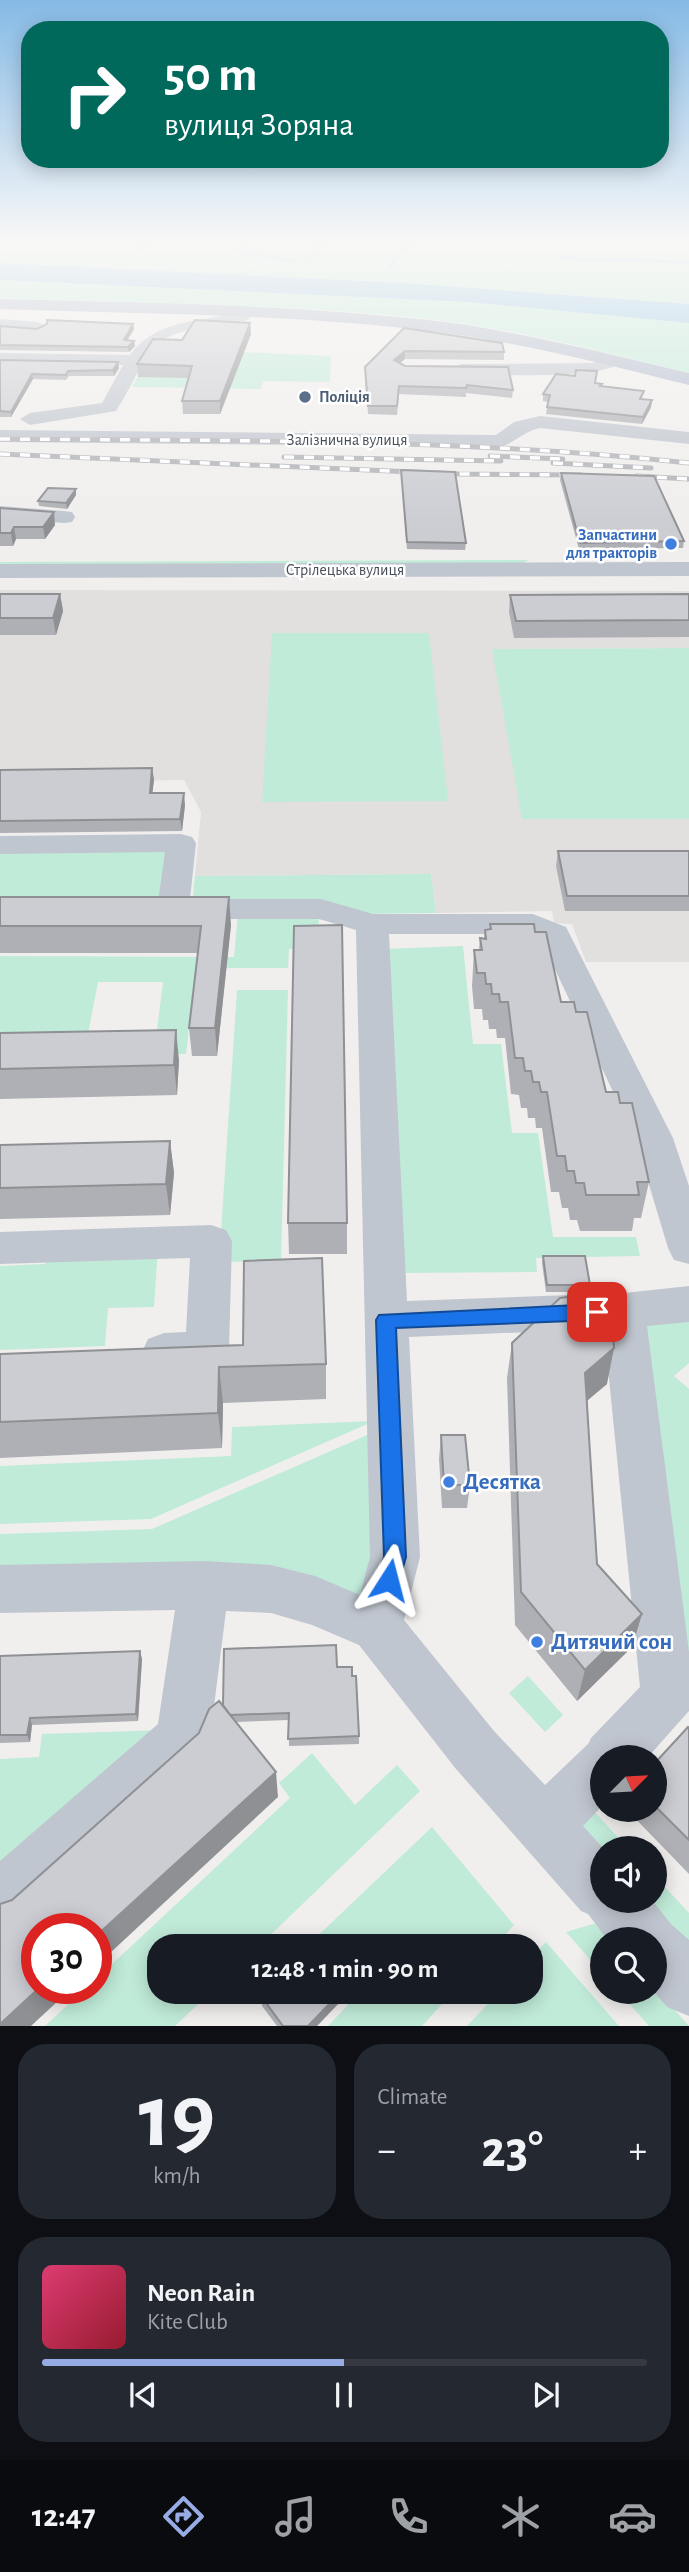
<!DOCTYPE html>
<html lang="en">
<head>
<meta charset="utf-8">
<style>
  body { margin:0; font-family:"Alegreya Sans",sans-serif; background:#242831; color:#f1f3f6; height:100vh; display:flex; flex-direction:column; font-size:26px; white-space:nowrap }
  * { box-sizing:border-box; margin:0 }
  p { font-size:23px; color:#9ea1a6 }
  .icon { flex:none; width:38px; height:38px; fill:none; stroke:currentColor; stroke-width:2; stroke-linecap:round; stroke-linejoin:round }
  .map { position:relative; height:2026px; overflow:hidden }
  .details { display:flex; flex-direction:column; gap:18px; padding:18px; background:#0d0f14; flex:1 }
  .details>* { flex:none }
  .top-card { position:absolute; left:21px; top:21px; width:648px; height:147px; border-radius:28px; box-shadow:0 4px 18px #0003; background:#00695c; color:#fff; overflow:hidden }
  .needle { width:46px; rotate:66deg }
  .buttons { position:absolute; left:590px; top:1745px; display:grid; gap:14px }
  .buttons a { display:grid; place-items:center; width:77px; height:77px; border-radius:50%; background:#171b24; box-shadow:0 4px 18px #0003; font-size:35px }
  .speed { position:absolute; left:21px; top:1913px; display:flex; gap:14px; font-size:35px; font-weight:700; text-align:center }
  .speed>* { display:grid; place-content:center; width:91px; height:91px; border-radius:50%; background:#171b24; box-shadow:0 4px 18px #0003; line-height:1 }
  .speed .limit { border:10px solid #d22; background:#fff; color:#111 }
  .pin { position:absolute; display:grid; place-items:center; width:60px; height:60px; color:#fff; margin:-30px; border-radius:14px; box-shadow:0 4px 10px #0006 }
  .me { position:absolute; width:77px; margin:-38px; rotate:9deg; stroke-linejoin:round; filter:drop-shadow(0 0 5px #0008) }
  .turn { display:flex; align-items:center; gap:24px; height:147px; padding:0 28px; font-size:32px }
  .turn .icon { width:91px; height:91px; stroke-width:2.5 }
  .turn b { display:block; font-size:49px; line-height:60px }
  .big { font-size:52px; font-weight:600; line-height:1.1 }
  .details .tile { flex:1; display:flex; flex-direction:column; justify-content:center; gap:10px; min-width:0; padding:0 24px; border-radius:28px; background:#242831 }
  .details .dial { align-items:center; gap:0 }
  .dial b { font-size:91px; line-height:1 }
  .song { display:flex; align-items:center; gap:21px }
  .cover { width:84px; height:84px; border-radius:10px; background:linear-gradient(135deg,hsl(340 70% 55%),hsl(350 70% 35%)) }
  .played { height:7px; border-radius:4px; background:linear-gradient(90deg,#97abe5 50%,#363941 50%) }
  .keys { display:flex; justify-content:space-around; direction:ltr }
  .heat { display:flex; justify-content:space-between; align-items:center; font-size:38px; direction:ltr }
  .details .tiles { flex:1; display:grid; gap:18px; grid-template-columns:1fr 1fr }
  .tile:last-child { grid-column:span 2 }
  .trip { position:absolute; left:147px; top:1934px; width:396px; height:70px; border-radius:28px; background:#171b24; box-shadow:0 4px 18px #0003; font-weight:600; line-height:70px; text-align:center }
  .menu { display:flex; height:112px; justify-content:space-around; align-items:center; background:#090b0e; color:#9ea1a6 }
  .menu .icon { width:49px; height:49px }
  .menu .active { color:#97abe5 }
  .menu b { font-size:32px; color:#f1f3f6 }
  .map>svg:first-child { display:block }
  .education { fill:#e2e0df }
  .green { fill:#c0ebd8 }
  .water { fill:#91c4e4 }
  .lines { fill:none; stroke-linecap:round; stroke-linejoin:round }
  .stream { stroke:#91c4e4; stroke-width:3.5 }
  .minor { fill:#c0c6cf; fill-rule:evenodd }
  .major { fill:#b0b9cb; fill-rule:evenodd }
  .rail-casing { stroke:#b1b2b8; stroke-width:5 }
  .rail { stroke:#fff; stroke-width:3.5; stroke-dasharray:10; stroke-linecap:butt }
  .wall { fill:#afb0b5 }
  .shaded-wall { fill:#8f9094 }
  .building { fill:#cccdd3; stroke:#8f9094; stroke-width:2 }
  .route { fill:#1a73e8; stroke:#114b97; stroke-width:2 }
  .service-dot { fill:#5c6f8a; stroke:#fff; stroke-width:2.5 }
  .shop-dot { fill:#3f7fe0; stroke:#fff; stroke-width:2.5 }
  .labels { text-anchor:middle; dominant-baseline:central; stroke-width:5; stroke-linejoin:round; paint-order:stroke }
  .far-service-label { font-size:16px; font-weight:bold; fill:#4e5e75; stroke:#fff; text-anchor:start }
  .far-street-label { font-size:16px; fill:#484e5a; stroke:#fff }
  .far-shop-label { font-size:16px; font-weight:bold; fill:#366cbe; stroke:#fff; text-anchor:end }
  .near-shop-label { font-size:23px; font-weight:bold; fill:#366cbe; stroke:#fff; text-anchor:start }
</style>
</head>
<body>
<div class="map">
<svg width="689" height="2026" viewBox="0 0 689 2026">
  <rect width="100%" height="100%" fill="#f1efee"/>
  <polygon class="education" points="0,590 689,591 689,648 493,649 523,819 689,819 689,962 586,962 572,924 554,923 552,911 436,913 431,874 195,876 201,812 184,780 0,783"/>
  <g class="green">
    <polygon points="0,241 689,241 689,304 404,283 0,263"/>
    <path d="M0,280L468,302L689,323V373C605,353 521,330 435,320C291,303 144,304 0,298Z"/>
    <polygon points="153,348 331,356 330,382 263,381 261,389 132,387"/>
    <polygon points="529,560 522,563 0,564 0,562"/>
    <polygon points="272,633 429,633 448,801 262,802"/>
    <polygon points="689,648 689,819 522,819 492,649"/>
    <polygon points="173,848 165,904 0,904 0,849"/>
    <polygon points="431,874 436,913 351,914 192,905 195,876"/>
    <polygon points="319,912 318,949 289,949 288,968 196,968 186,1054 154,1054 163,982 98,982 87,1039 0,1038 0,956 234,957 238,913"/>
    <polygon points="463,946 473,1044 501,1044 512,1133 538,1133 553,1237 636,1237 640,1256 536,1258 537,1272 396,1273 382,949"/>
    <polygon points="237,990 288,990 281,1261 219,1262"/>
    <polygon points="158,1248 154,1307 108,1308 105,1346 0,1350 0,1266 45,1264 47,1252"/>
    <polygon points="689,1319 689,1363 674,1376 689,1389 689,1699 633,1323"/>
    <polygon points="374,1421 151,1519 0,1524 0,1466 231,1456 232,1427"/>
    <polygon points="374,1432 378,1555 366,1608 0,1570 0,1534 152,1529"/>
    <polygon points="528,1676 563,1715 545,1732 509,1693"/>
    <polygon points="164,1730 0,1871 0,1759 39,1757 42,1734"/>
    <polygon points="312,1753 355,1805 397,1765 420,1791 259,1946 159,1946 159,1992 211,1992 175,2026 45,2026 86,1988 96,1988 96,1979 290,1798 279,1783"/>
    <polygon points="590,1807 628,1848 602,1848 574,1824"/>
    <polygon points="432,1827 514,1925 495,1946 307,1946"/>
    <polygon points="655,1876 689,1913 689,1948 645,1901 654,1900"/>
    <polygon points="596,1923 611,1939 602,1939 602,1973 566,1932"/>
    <polygon points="546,1942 619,2026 467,2026 499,1992 530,1992 530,1959"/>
    <polygon points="655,1988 689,2026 649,2026 619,1992 654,1992"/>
    <polygon points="338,1992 453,1992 422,2026 328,2026 348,2005"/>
  </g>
  <polygon class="water" points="0,263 404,283 689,304 689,323 468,302 0,280"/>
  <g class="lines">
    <g class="stream">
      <polyline points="247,241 238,252 293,261"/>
      <polyline points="138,250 147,241"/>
      <polyline points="561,258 689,262"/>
      <polyline points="308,261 324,241"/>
      <polyline points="391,265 411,241"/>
    </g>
    <g class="minor">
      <path d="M245,307L253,312L248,320C218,328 165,325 147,355C138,371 127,394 116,411L30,425L20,419L30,413L102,403L123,365L0,363V353L130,355C155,320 197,322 236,313L239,309Z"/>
      <polygon points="0,319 38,322 46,327 38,332 0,329"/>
      <path d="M613,356L619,357L622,361C605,381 491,374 461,374L452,369L461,364L592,363Z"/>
      <path d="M540,416L689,432V444L540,428C524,431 515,443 500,447L0,442V430L496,435L514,422Z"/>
      <polygon points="0,506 64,511 72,512 75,517 72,522 64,523 0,518"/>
      <polygon points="689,562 689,576 0,578 0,564"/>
      <path d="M181,834L192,837L196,843L190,899H321L373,914H533L566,927L673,1138L689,1186V1264L674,1260L668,1248L635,1138L541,940L528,934H389L407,1301L624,1293L689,1286V1322L647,1326L689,1652V1711L648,1757H602V1806L583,1826L603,1848L602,1900H652L671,1924L689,1940V2016L667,2007L654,1992V1939H607L588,1914L581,1911L456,1769L359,1645L312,1625L271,1613L226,1611L210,1738L202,1757L21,1921L0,1929V1861L158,1724L175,1610L0,1613V1565L204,1561L271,1565L315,1576L360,1595L370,1557L356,930L319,919H173L162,916L157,909L165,852L0,854V836ZM604,1329L640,1687L591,1738L588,1744L545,1785L494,1731L404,1620L420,1557L409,1337Z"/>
      <path d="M211,1225L226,1230L232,1241L229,1350L223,1363C199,1371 172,1373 148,1365L142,1352L148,1339L164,1333L186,1332L190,1258L0,1264V1232Z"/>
    </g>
    <path class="major" d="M0,299C148,303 297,304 445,322C527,333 608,354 689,373V385C608,365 527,344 445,333C297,314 149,314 0,309Z"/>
    <defs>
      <g id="rail">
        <path d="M0,439C230,441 460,438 689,463"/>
        <polyline points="0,454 459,474 581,475"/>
        <polyline points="490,456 563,459"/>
        <polyline points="284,457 501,461"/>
        <polyline points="553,463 651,468"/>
        <polyline points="637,476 689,479"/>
      </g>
    </defs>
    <use href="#rail" class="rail-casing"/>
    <use href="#rail" class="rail"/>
  </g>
  <g class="wall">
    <polygon points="250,323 251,334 220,414 183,414 182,401 189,378 138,377 137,364 182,340"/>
    <polygon points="133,324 134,329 127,340 134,341 135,346 129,352 0,350 0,326 37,329"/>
    <polygon points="404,328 504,352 504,360 405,359 400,363 405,366 513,390 512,398 466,393 466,397 399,394 397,415 368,414 365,367"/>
    <polygon points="0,360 118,362 119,368 114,376 69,376 66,380 33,379 11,417 0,417"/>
    <polygon points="595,383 602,384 601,386 642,399 652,400 651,407 642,424 546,414 548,402 543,401 543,394"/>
    <polygon points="401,470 466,543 465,550 407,549"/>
    <polygon points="561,473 684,541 683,548 579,549 560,480"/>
    <polygon points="76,495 67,509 39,506 38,501"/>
    <polygon points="0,508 55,525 45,539 16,539 13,546 0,546"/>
    <polygon points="0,594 60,594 63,611 56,635 0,635"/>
    <polygon points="689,594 689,637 514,638 509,612 510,595"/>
    <polygon points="152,768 154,780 152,793 185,805 182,831 0,833 0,770"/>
    <polygon points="558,851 689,851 689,911 565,911 556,866"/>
    <polygon points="0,897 231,925 217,1056 192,1056 189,1028 198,953 0,953"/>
    <polygon points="490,924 535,932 561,1002 576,1012 606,1092 620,1103 649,1182 641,1218 634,1218 632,1231 580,1231 577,1220 570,1220 568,1208 562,1208 559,1192 551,1192 542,1128 536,1128 535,1118 528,1118 527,1108 521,1108 519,1095 511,1094 505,1038 497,1038 496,1029 489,1029 488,1020 483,1020 482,1009 474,1009 472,986 474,950 479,950 480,938 484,938 485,930 490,929"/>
    <polygon points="0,1033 179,1060 177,1095 0,1099"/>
    <polygon points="170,1141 174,1173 170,1215 0,1219 0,1145"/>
    <polygon points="288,1223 347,1223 347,1254 289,1254"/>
    <polygon points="543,1256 590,1285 588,1292 546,1292 542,1263"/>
    <polygon points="512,1343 607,1384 587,1401 597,1564 642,1614 632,1647 577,1701 515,1625 507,1378"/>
    <polygon points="0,1354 326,1364 326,1399 223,1403 222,1448 0,1458"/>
    <polygon points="441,1435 470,1485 467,1508 442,1508 439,1459"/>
    <polygon points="0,1656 142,1659 138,1721 32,1725 30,1742 0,1743"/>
    <polygon points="337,1667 352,1676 359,1736 359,1744 289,1746 289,1720 236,1722 278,1797 12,1900 199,1733 222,1705"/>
    <polygon points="689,1728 689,1874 627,1810 654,1810 654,1764"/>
    <polygon points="338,1995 338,2004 317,2026 277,2026 262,2006 261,1996"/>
  </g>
  <g class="shaded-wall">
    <polygon points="250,323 251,334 220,414 220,401"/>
    <polygon points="133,324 134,329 124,346 124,340"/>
    <polygon points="134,341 135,346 129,352 128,347"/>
    <polygon points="405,351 405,359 394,368 394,360"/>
    <polygon points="118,362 119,368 114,376 113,370"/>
    <polygon points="32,374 33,379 11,417 11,412"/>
    <polygon points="652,400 651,407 642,424 643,417"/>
    <polygon points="76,489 76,495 67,509 66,503"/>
    <polygon points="54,512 55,525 45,539 43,527"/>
    <polygon points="14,527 16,539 13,546 11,533"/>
    <polygon points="60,594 63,611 56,635 53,618"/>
    <polygon points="152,768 154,780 151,805 150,793"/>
    <polygon points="184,793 185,805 182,831 180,819"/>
    <polygon points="229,897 231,925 217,1056 215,1028"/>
    <polygon points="176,1030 179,1060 177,1095 174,1065"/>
    <polygon points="170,1141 174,1173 170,1215 166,1184"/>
    <polygon points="614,1348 607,1384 578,1408 585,1373"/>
    <polygon points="219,1367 223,1403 222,1448 218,1413"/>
    <polygon points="642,1614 632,1647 577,1701 585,1670"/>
    <polygon points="140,1651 142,1659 138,1721 136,1714"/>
    <polygon points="30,1718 32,1725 30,1742 27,1735"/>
    <polygon points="276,1772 278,1797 96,1966 96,1936"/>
    <polygon points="39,1988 72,1988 31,2026 0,2026 0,2024"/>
    <polygon points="338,1995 338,2004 317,2026 308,2026"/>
  </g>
  <g class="building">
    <polygon points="47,320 133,324 124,340 134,341 128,347 0,345 0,326 37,329 47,324"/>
    <polygon points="195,320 250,323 220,401 182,401 192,366 137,364 153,339 182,340"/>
    <polygon points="404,328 502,343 504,352 405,351 394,360 405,366 508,367 513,390 467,385 466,388 399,386 397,406 368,406 365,367"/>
    <polygon points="0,360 118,362 113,370 68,371 66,375 32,374 11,412 0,411"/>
    <polygon points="576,370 597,371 595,383 602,384 600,386 644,391 640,399 652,400 643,417 547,407 550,395 543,394 556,374 575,376"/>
    <polygon points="401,470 455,472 466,543 407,542"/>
    <polygon points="561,473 654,476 684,541 580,543"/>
    <polygon points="48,488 76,489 66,503 38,501"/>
    <polygon points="0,508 54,512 43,527 14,527 11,533 0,533"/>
    <polygon points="0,594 60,594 53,618 0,618"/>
    <polygon points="689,594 689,620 516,621 510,595"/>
    <polygon points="152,768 150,793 184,793 180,819 0,821 0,770"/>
    <polygon points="558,851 689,851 689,896 567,896"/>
    <polygon points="0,897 229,897 215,1028 189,1028 201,926 0,926"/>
    <polygon points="490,924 534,924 535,932 546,932 561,1002 574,1002 576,1012 587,1012 606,1092 618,1092 620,1103 632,1103 649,1182 637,1182 639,1195 586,1195 584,1183 576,1183 574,1171 567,1171 565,1156 557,1156 547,1092 541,1092 539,1082 533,1082 531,1071 525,1071 523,1058 515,1058 508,1002 500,1002 499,994 492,994 491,984 486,984 485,973 477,973 474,950 482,950 480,938 486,939 485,930 491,929"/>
    <polygon points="342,925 347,1223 288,1223 294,926"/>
    <polygon points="176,1030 174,1065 0,1069 0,1033"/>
    <polygon points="170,1141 166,1184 0,1188 0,1145"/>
    <polygon points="543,1256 585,1256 590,1285 547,1285"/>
    <polygon points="322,1258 326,1364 219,1367 218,1413 0,1422 0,1354 243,1345 244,1261"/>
    <polygon points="567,1297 613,1336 614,1348 585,1373 597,1564 642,1614 585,1670 521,1592 512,1343 560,1298"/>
    <polygon points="441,1435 465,1435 470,1485 444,1485"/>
    <polygon points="336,1645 337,1667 352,1667 352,1676 356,1676 359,1736 288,1739 289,1713 230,1715 223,1705 224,1649"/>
    <polygon points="140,1651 136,1714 30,1718 27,1735 0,1735 0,1656"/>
    <polygon points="219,1701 276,1772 96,1936 96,1928 37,1928 37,1988 39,1988 0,2024 0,1904 12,1900 199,1733 209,1709"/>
    <polygon points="688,1727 689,1728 689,1840 654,1805 654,1764"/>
    <polygon points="266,1992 335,1992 338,1995 308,2026 283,2026 261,1996"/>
  </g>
  <linearGradient id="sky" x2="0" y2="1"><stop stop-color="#85bae6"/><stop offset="0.46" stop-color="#f9f8f7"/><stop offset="1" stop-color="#f9f8f7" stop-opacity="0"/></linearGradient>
  <rect width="689" height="525" fill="url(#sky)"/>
  <polygon class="route" points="597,1304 604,1307 607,1312 604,1318 597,1320 396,1328 406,1557 397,1588 389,1591 381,1588 377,1580 384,1557 376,1320 379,1315"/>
  <circle class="service-dot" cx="305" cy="397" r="7"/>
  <g class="shop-dot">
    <circle cx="671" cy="544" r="7"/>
    <circle cx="449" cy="1482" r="7"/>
    <circle cx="537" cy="1642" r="7"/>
  </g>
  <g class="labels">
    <g class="far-service-label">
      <text x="319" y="397">Поліція</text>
    </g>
    <g class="far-street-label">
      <text x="347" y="440">Залізнична вулиця</text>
      <text x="345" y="570">Стрілецька вулиця</text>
    </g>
    <g class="far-shop-label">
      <text x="657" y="535">Запчастини<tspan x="657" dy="18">для тракторів</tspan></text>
    </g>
    <g class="near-shop-label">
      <text x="463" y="1482">Десятка</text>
      <text x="551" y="1642">Дитячий сон</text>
    </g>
  </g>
</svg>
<div class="buttons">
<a><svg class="needle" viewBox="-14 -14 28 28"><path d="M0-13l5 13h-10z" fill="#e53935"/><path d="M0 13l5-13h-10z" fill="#9ea1a6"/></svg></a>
<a><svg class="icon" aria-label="sound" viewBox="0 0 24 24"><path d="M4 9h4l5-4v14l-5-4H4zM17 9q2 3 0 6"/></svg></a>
<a><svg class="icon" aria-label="search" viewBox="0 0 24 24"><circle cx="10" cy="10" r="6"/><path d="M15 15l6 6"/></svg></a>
</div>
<div class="speed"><div class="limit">30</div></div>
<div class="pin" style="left:597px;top:1312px;background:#d93025"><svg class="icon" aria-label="arrive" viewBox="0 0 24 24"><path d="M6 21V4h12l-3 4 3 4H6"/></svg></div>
<svg class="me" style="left:389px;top:1580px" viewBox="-20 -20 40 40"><path d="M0-17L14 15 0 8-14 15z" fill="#1a73e8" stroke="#fff" stroke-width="4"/></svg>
<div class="trip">12:48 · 1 min · 90 m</div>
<div class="top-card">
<div class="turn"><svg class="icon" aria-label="right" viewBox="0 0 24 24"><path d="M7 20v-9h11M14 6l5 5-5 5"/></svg><div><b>50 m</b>вулиця Зоряна</div></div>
</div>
</div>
<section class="details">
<div class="tiles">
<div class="tile dial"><b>19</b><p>km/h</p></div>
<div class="tile"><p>Climate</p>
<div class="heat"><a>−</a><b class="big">23°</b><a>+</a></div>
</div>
<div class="tile">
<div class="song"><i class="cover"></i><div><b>Neon Rain</b><p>Kite Club</p></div></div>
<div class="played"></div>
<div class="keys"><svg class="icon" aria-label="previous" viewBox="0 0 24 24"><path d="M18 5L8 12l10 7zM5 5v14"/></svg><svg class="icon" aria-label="pause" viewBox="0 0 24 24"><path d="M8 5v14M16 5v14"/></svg><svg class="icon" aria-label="next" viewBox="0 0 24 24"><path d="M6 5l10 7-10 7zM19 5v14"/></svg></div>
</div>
</div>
</section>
<nav class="menu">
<b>12:47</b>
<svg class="icon active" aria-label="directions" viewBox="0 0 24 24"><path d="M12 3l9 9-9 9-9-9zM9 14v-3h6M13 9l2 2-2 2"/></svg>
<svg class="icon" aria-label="music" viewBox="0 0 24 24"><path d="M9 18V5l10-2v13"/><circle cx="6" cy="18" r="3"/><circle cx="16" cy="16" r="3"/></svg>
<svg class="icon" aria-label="phone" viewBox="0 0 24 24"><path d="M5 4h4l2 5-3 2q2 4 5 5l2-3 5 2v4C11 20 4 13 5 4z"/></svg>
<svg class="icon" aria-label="climate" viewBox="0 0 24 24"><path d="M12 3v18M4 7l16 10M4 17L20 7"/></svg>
<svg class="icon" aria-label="car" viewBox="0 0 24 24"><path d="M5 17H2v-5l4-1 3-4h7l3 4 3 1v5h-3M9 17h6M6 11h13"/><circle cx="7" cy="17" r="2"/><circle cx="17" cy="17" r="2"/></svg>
</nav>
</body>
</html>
